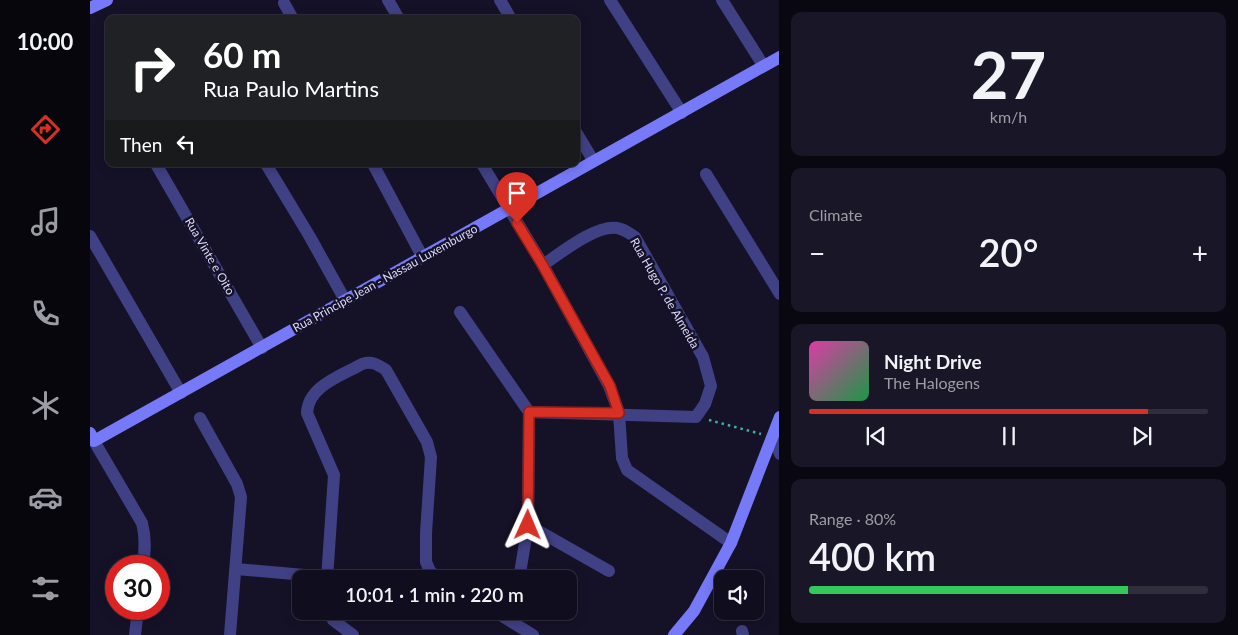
<!DOCTYPE html>
<html lang="en">
<head>
<meta charset="utf-8">
<style>
  body { margin:0; font-family:Lato,sans-serif; background:#191727; color:#f1f3f6; height:100vh; display:flex; flex-direction:column; font-size:19px; white-space:nowrap }
  * { box-sizing:border-box; margin:0 }
  p { font-size:16px; color:#9c9ca4 }
  .icon { flex:none; width:28px; height:28px; fill:none; stroke:currentColor; stroke-width:2; stroke-linecap:round; stroke-linejoin:round }
  .map { position:relative; flex:1; overflow:hidden }
  .panel { display:flex; flex-direction:column; gap:12px; padding:12px; background:#090810; width:459px }
  .panel>* { flex:none }
  .top-card { position:absolute; left:15px; top:15px; width:475px; height:152px; border-radius:10px; box-shadow:0 2px 12px #0003,0 0 0 1px #302e3c; background:#202124; color:#fff; overflow:hidden }
  .controls { position:absolute; left:624px; top:570px; display:grid; gap:10px }
  .controls a { display:grid; place-items:center; width:50px; height:50px; border-radius:10px; background:#100e1e; box-shadow:0 2px 12px #0003,0 0 0 1px #302e3c; font-size:25px }
  .speed { position:absolute; left:15px; top:555px; display:flex; gap:10px; font-size:25px; font-weight:700; text-align:center }
  .speed>* { display:grid; place-content:center; width:65px; height:65px; border-radius:50%; background:#100e1e; box-shadow:0 2px 12px #0003,0 0 0 1px #302e3c; line-height:1 }
  .speed .limit { border:8px solid #d22; background:#fff; color:#111 }
  .pin { position:absolute; display:grid; place-items:center; width:42px; height:42px; color:#fff; margin:-51px -21px; border-radius:50% 50% 50% 0; rotate:-45deg; box-shadow:0 0 5px #0007 }
  .pin .icon { rotate:45deg }
  .me { position:absolute; width:55px; margin:-28px; rotate:1deg; stroke-linejoin:round; filter:drop-shadow(0 0 4px #0008) }
  .turn { display:flex; align-items:center; gap:18px; height:105px; padding:0 15px; font-size:22px }
  .turn .icon { width:65px; height:65px; stroke-width:2.5 }
  .turn b { display:block; font-size:35px; line-height:42px }
  .then { display:flex; align-items:center; height:48px; padding:0 15px; background:#0003; gap:10px; font-size:19px }
  .big { font-size:38px; font-weight:600; line-height:1.1 }
  .panel .tile { flex:1; display:flex; flex-direction:column; justify-content:center; gap:8px; min-width:0; padding:0 18px; border-radius:10px; background:#191727 }
  .panel .dial { align-items:center; gap:0 }
  .dial b { font-size:65px; line-height:1 }
  .song { display:flex; align-items:center; gap:15px }
  .cover { width:60px; height:60px; border-radius:8px; background:linear-gradient(135deg,hsl(320 70% 55%),hsl(140 70% 35%)) }
  .played { height:5px; border-radius:2px; background:linear-gradient(90deg,#d93025 85%,#302e3c 85%) }
  .keys { display:flex; justify-content:space-around; direction:ltr }
  .heat { display:flex; justify-content:space-between; align-items:center; font-size:28px; direction:ltr }
  .charge { height:8px; border-radius:4px; background:linear-gradient(90deg,#34c759 80%,#302e3c 0) }
  .trip { position:absolute; left:202px; top:570px; width:285px; height:50px; border-radius:10px; background:#100e1e; box-shadow:0 2px 12px #0003,0 0 0 1px #302e3c; font-weight:600; line-height:50px; text-align:center }
  main { display:flex; flex:1; min-height:0 }
  .dock { display:flex; flex-direction:column; width:90px; justify-content:space-around; align-items:center; background:#06060c; color:#9c9ca4 }
  .dock .icon { width:35px; height:35px }
  .dock .active { color:#d93025 }
  .dock b { font-size:22px; color:#f1f3f6 }
  .map>svg:first-child { display:block }
  .lines { fill:none; stroke-linecap:round; stroke-linejoin:round }
  .path { stroke:#37b5a7; stroke-width:2.5; stroke-dasharray:2.5 4; stroke-linecap:butt }
  .street { stroke:#404085; stroke-width:12 }
  .secondary { stroke:#777af8; stroke-width:12 }
  .route-casing { stroke:#8d1f18; stroke-width:12 }
  .route { stroke:#d93025; stroke-width:9 }
  .labels { text-anchor:middle; dominant-baseline:central; stroke-width:5; stroke-linejoin:round; paint-order:stroke }
  .street-label { font-size:12px; fill:#dddbfd; stroke:#151228 }
</style>
</head>
<body>
<main>
<nav class="dock">
<b>10:00</b>
<svg class="icon active" aria-label="directions" viewBox="0 0 24 24"><path d="M12 3l9 9-9 9-9-9zM9 14v-3h6M13 9l2 2-2 2"/></svg>
<svg class="icon" aria-label="music" viewBox="0 0 24 24"><path d="M9 18V5l10-2v13"/><circle cx="6" cy="18" r="3"/><circle cx="16" cy="16" r="3"/></svg>
<svg class="icon" aria-label="phone" viewBox="0 0 24 24"><path d="M5 4h4l2 5-3 2q2 4 5 5l2-3 5 2v4C11 20 4 13 5 4z"/></svg>
<svg class="icon" aria-label="climate" viewBox="0 0 24 24"><path d="M12 3v18M4 7l16 10M4 17L20 7"/></svg>
<svg class="icon" aria-label="car" viewBox="0 0 24 24"><path d="M5 17H2v-5l4-1 3-4h7l3 4 3 1v5h-3M9 17h6M6 11h13"/><circle cx="7" cy="17" r="2"/><circle cx="17" cy="17" r="2"/></svg>
<svg class="icon" aria-label="filters" viewBox="0 0 24 24"><path d="M4 7h16M4 17h16"/><circle cx="9" cy="7" r="2"/><circle cx="15" cy="17" r="2"/></svg>
</nav>
<div class="map">
<svg width="690" height="635" viewBox="0 0 690 635">
  <rect width="100%" height="100%" fill="#151228"/>
  <g class="lines">
    <polyline class="path" points="619,420 671,434"/>
    <g class="street">
      <polyline points="298,0 309,19"/>
      <polyline points="410,0 421,19"/>
      <polyline points="520,0 592,113"/>
      <polyline points="632,0 673,65"/>
      <polyline points="194,3 203,19"/>
      <polyline points="486,132 503,160"/>
      <polyline points="66,164 172,348"/>
      <polyline points="176,164 220,237 255,300"/>
      <polyline points="283,164 332,256"/>
      <polyline points="392,164 453,265 519,386 529,413 532,458 537,470 641,543"/>
      <polyline points="616,174 690,294"/>
      <polyline points="0,236 91,393"/>
      <polyline points="370,312 439,412 438,525 429,579"/>
      <path d="M439,412L606,417L615,404L621,386L613,357L545,237C539,233 534,229 527,228C505,225 471,253 453,265"/>
      <polyline points="110,418 147,484 151,497 140,635"/>
      <polyline points="683,437 690,454"/>
      <path d="M4,441L52,523C56,538 55,551 53,566"/>
      <polyline points="438,525 519,571"/>
      <polyline points="146,569 237,577"/>
      <path d="M237,579L244,475L217,413C218,386 251,376 272,364C282,361 287,364 296,370L337,442L341,457L336,533V562L340,571L349,579"/>
      <polyline points="240,611 243,620 263,635"/>
      <polyline points="404,611 443,635"/>
      <polyline points="652,631 653,635"/>
      <polyline points="45,635 48,609"/>
    </g>
    <g class="secondary">
      <polyline points="0,8 17,0"/>
      <polyline points="0,433 4,441 690,57"/>
      <polyline points="584,635 604,611 641,543 690,417"/>
    </g>
  </g>
  <g class="lines">
    <defs>
      <polyline id="route" points="427,223 452,264 520,386 529,413 439,412 438,525"/>
    </defs>
    <use href="#route" class="route-casing"/>
    <use href="#route" class="route"/>
  </g>
  <g class="labels">
    <g class="street-label">
      <text transform="translate(120 256) rotate(60)">Rua Vinte e Oito</text>
      <text transform="translate(295 278) rotate(-29)">Rua Principe Jean - Nassau Luxemburgo</text>
      <text transform="translate(575 293) rotate(60)">Rua Hugo P. de Almeida</text>
    </g>
  </g>
</svg>
<div class="controls">
<a><svg class="icon" aria-label="sound" viewBox="0 0 24 24"><path d="M4 9h4l5-4v14l-5-4H4zM17 9q2 3 0 6"/></svg></a>
</div>
<div class="speed"><div class="limit">30</div></div>
<div class="pin" style="left:427px;top:223px;background:#d93025"><svg class="icon" aria-label="arrive" viewBox="0 0 24 24"><path d="M6 21V4h12l-3 4 3 4H6"/></svg></div>
<svg class="me" style="left:438px;top:525px" viewBox="-20 -20 40 40"><path d="M0-17L14 15 0 8-14 15z" fill="#d93025" stroke="#fff" stroke-width="4"/></svg>
<div class="trip">10:01 · 1 min · 220 m</div>
<div class="top-card">
<div class="turn"><svg class="icon" aria-label="right" viewBox="0 0 24 24"><path d="M7 20v-9h11M14 6l5 5-5 5"/></svg><div><b>60 m</b>Rua Paulo Martins</div></div>
<div class="then">Then<svg class="icon" aria-label="left" viewBox="0 0 24 24"><path d="M17 20v-9H6M10 6l-5 5 5 5"/></svg></div>
</div>
</div>
<section class="panel">
<div class="tile dial"><b>27</b><p>km/h</p></div>
<div class="tile"><p>Climate</p>
<div class="heat"><a>−</a><b class="big">20°</b><a>+</a></div>
</div>
<div class="tile">
<div class="song"><i class="cover"></i><div><b>Night Drive</b><p>The Halogens</p></div></div>
<div class="played"></div>
<div class="keys"><svg class="icon" aria-label="previous" viewBox="0 0 24 24"><path d="M18 5L8 12l10 7zM5 5v14"/></svg><svg class="icon" aria-label="pause" viewBox="0 0 24 24"><path d="M8 5v14M16 5v14"/></svg><svg class="icon" aria-label="next" viewBox="0 0 24 24"><path d="M6 5l10 7-10 7zM19 5v14"/></svg></div>
</div>
<div class="tile"><p>Range · 80%</p><b class="big">400 km</b><div class="charge"></div></div>
</section>
</main>
</body>
</html>
